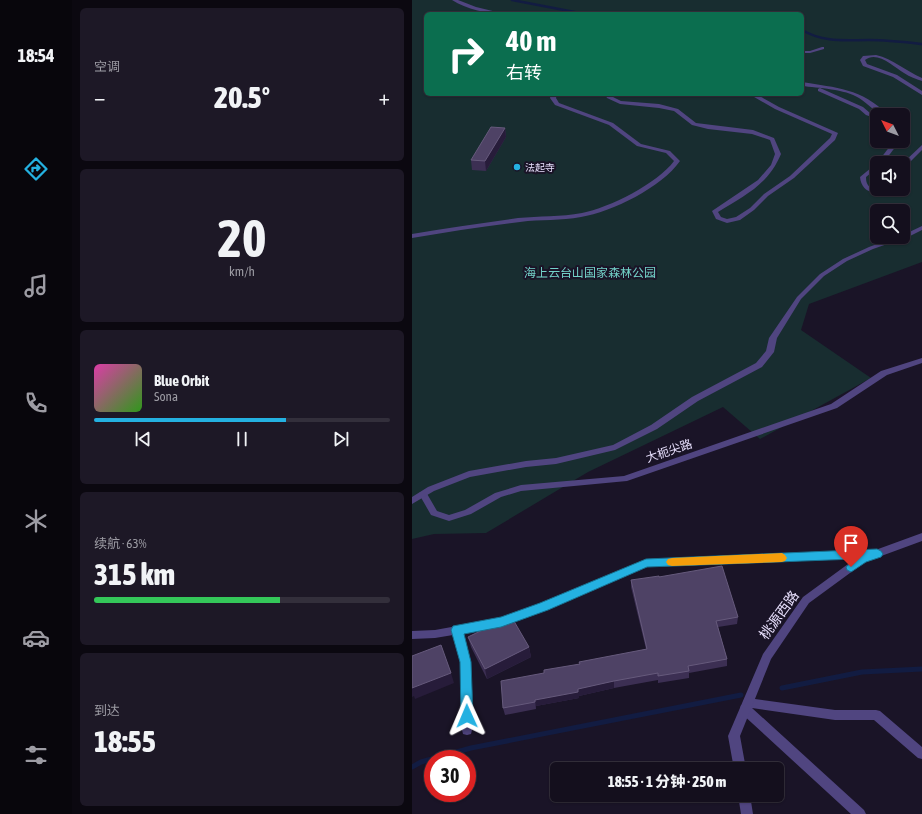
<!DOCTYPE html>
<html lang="zh">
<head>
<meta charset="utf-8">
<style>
  body { margin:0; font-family:"Asap Condensed","Noto Sans SC",sans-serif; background:#1d1826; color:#f1f3f6; height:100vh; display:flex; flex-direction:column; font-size:15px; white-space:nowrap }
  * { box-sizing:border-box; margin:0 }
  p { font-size:13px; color:#9d9ca4 }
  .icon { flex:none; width:22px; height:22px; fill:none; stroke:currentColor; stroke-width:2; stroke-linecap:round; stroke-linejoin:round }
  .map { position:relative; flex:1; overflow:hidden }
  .details { display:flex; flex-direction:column; gap:8px; padding:8px; background:#0b0810; width:340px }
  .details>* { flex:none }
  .guide { position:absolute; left:12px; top:12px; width:380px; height:84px; border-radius:6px; box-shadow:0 1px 3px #0004,0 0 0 1px #332f3b; background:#0b6e4f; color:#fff; overflow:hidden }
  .needle { width:26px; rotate:312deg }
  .tools { position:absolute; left:458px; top:108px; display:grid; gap:8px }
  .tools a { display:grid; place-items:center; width:40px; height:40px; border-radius:6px; background:#140f1d; box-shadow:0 1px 3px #0004,0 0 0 1px #332f3b; font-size:20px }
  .speed { position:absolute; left:12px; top:750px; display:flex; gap:8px; font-size:20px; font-weight:700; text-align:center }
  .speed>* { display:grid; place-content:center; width:52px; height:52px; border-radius:50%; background:#140f1d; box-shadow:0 1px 3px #0004,0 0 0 1px #332f3b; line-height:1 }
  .speed .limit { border:6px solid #d22; background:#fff; color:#111 }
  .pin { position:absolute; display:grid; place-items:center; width:34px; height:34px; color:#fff; margin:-41px -17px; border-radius:50% 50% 50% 0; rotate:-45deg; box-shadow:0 0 4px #0007 }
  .pin .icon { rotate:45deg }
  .me { position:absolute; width:44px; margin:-22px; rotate:359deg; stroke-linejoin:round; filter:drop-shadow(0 0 3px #0008) }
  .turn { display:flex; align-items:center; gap:14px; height:84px; padding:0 16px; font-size:18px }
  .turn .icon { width:52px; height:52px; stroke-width:2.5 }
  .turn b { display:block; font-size:28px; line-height:34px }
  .big { font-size:30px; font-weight:800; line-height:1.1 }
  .details .widget { flex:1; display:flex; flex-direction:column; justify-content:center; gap:6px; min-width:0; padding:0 14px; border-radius:6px; background:#1d1826 }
  .details .dial { align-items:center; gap:0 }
  .dial b { font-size:52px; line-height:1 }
  .song { display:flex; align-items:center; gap:12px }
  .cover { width:48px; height:48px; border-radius:6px; background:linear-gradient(135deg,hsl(320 70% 55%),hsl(110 70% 35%)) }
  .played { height:4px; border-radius:2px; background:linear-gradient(90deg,#24b1e1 65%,#332f3b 65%) }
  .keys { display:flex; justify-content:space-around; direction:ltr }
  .heat { display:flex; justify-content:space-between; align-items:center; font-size:22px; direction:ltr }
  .charge { height:6px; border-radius:3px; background:linear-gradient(90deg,#34c759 63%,#332f3b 0) }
  .trip { position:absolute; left:138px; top:762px; width:234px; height:40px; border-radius:6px; background:#140f1d; box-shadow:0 1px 3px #0004,0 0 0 1px #332f3b; font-weight:800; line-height:40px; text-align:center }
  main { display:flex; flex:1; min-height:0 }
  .tab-bar { display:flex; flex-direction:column; width:72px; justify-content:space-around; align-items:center; background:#08060c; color:#9d9ca4 }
  .tab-bar .icon { width:28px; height:28px }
  .tab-bar .current { color:#24b1e1 }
  .tab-bar b { font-size:18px; color:#f1f3f6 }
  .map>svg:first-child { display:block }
  .green { fill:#182d30; fill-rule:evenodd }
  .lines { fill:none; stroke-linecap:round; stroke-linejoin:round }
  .stream-far1 { stroke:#121c42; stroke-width:2.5 }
  .stream { stroke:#121c42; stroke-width:5 }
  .minor { fill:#504580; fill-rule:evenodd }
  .tertiary { fill:#504580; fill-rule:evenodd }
  .wall { fill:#3c2f53 }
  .shaded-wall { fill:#271c3a }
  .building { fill:#4e4265; stroke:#665a7c }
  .route { fill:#24b1e1; stroke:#177392 }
  .slow { fill:#f59e0b }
  .poi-dot { fill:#24b1e1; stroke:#1a1427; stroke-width:1.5 }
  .labels { text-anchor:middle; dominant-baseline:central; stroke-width:4; stroke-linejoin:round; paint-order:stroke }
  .far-poi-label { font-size:10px; fill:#e6defb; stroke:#1a1427; text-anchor:start }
  .park-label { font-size:12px; fill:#73d2c9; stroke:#1a1427 }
  .street-label { font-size:12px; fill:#e6defb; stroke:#1a1427 }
  .near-street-label { font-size:14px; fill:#e6defb; stroke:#1a1427 }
</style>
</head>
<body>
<main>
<nav class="tab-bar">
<b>18:54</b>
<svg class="icon current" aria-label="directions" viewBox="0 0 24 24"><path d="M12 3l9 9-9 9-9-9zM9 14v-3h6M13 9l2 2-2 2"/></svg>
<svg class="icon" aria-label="music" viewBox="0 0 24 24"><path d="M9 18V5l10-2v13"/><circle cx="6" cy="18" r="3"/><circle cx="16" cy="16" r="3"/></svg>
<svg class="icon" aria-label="phone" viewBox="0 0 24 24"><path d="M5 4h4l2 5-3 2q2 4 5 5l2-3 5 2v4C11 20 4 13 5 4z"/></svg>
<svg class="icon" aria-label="climate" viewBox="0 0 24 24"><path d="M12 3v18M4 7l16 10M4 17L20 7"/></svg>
<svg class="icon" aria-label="car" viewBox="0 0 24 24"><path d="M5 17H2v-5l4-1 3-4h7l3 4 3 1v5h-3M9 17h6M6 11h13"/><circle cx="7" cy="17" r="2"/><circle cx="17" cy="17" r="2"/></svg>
<svg class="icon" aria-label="filters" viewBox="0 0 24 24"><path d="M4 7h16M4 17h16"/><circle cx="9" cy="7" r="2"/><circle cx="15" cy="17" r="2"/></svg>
</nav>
<section class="details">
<div class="widget"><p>空调</p>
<div class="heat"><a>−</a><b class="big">20.5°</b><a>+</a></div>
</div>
<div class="widget dial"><b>20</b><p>km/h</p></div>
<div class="widget">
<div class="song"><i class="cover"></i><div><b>Blue Orbit</b><p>Sona</p></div></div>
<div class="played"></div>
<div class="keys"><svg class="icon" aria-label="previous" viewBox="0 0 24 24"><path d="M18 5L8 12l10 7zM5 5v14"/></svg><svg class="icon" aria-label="pause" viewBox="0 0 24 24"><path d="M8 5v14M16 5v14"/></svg><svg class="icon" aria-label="next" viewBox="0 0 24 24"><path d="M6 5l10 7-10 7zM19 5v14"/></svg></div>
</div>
<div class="widget"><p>续航 · 63%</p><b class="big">315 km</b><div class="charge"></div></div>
<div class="widget"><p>到达</p><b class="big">18:55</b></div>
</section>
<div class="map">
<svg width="510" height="814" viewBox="0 0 510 814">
  <rect width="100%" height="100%" fill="#1a1427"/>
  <path class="green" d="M0,0H510V262L397,304L389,330L459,378L348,439L311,407L176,472L74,533L22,534L0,539ZM14,14H390V94H14ZM465,115H491V141H465ZM465,163H491V189H465ZM465,211H491V237H465Z"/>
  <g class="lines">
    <g class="stream-far1">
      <polyline points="100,0 173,14"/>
      <path d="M390,30C412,43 433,40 457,40C475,40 492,42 510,44"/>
    </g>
    <g class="stream">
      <polyline points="370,688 450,672 510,669"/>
      <polyline points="0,767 9,762 59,748 329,695"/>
    </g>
    <g class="minor">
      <path d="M40,0H46L64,7L93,14C76,14 54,9 40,0Z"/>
      <polygon points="410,47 412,47 412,49 398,53 390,53 390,51 398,51"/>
      <polygon points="510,358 510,363 475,375 425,408 215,481 109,491 89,497 59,514 37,521 19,515 7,494 8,492 14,492 25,511 37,515 53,510 83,493 109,485 212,476 419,404 469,371"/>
      <polygon points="463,550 466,551 468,554 466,557 463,558 235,567 135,610 89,626 51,633 58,662 60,730 59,734 55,735 51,734 50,730 48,662 41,635 23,638 0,639 0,631 23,630 89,618 129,604 234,559"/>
      <polygon points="336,698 423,710 464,710 468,711 510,747 510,759 506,758 462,720 423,720 340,708 452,810 454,814 439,814 329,713 328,709 329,705 331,705 331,703 332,700"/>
    </g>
    <g class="tertiary">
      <path d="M464,55C481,59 494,71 510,78V81C504,79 498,77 492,73C482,67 465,50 453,60L455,64L485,75L510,91V95L481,77L451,66L448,60L451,56Z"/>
      <path d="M390,82C425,88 449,88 476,115C464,115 457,104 447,98C433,89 406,88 390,86Z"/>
      <polygon points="408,88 451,107 458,113 465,115 465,119 454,115 447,109 406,91 406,89"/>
      <path d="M139,94H145L144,98L147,103L201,123L229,144L258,151L268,161C250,187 200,212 169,217C149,221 129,219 108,222C72,226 36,232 0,238V234C35,228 71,223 106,218C127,216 149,217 170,213C197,208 246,183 262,161L254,153L225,146L197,125L143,105L138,98Z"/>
      <path d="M193,94H199V96L209,101L247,104L266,109L284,123L341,130L362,138L369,154C356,185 333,195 306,212L309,217L315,219L324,217L338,208L352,194L378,176L418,138L420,134L363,109L337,94H344L367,107L426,133L423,140L382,178L356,196L342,210L328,220L315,223L304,219L300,211L346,180L359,165L363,154L358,140L340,134L296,129L280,125L262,111L247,108L208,104L195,98Z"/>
      <polygon points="482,141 488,141 471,163 465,163"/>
      <polygon points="510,145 510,150 493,167 491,168 491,163"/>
      <path d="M465,163V168L454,177C454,182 455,185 459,188L465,187V189H469C459,196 449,189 448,177Z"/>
      <polygon points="510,226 510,230 498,236 461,249 435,261 412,276 389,299 365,338 362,352 350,367 286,401 245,429 203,450 144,464 114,467 58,477 22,491 0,504 0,497 16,487 57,471 114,461 144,458 201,445 239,425 280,397 344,363 354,351 357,338 385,297 408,274 431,259 457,247 484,237 491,237 491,235"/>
      <polygon points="510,533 510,541 453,562 397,603 359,659 328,736 334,769 322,769 316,736 351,654 391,597 447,556"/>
      <polygon points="326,795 338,795 341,814 329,814"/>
    </g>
  </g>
  <g class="wall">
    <polygon points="93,128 94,137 74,171 60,170 59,160"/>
    <polygon points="247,577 326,617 325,624 306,627 315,659 315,666 277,673 277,678 246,683 246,680 202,688 167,696 167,698 124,706 124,709 93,715 91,708 132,673 234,649 219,587 219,580"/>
    <polygon points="56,637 117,647 119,657 75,679 59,647"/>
  </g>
  <g class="shaded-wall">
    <polygon points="93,128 94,137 74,171 73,161"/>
    <polygon points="117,647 119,657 75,679 73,669"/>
    <polygon points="39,673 42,683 3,699 2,696 0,697 0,688"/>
    <polygon points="202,681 202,688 167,696 167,698 124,706 124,709 123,700 166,689"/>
  </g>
  <g class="building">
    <polygon points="79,127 93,128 73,161 59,160"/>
    <polygon points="310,566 326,617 304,621 315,659 276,666 277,671 246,676 246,673 202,681 166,689 166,692 123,700 123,702 91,708 89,681 132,673 132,670 168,664 167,662 235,649 219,580 247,576 247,577"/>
    <polygon points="99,616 117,647 73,669 56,637"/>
    <polygon points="29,645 39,673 0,688 0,656"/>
  </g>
  <polygon class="route" points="465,549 469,551 471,554 469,557 454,562 439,572 435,570 434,567 443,559 235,567 136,610 89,627 52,634 59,662 61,716 59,720 55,722 50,720 49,716 48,662 39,630 41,626 89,617 128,603 234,559"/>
  <polygon class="slow" points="370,553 373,555 375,558 373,561 370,562 260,566 256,565 254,562 256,559 260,558"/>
  <circle class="poi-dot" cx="105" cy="167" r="4"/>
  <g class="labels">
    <g class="far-poi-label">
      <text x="113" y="167">法起寺</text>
    </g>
    <g class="park-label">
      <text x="178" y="273">海上云台山国家森林公园</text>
    </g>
    <g class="street-label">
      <text transform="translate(257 451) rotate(-19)">大枙尖路</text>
    </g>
    <g class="near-street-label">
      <text transform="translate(367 615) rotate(-54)">桃源西路</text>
    </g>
  </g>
</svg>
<div class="tools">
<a><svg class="needle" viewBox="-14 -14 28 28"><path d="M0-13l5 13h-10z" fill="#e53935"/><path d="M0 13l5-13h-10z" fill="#9d9ca4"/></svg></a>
<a><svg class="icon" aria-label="sound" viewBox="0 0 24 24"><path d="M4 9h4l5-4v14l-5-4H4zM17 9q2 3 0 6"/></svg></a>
<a><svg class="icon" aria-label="search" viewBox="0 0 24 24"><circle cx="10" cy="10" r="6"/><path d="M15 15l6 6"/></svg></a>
</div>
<div class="speed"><div class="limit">30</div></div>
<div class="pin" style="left:439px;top:567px;background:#d93025"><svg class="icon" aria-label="arrive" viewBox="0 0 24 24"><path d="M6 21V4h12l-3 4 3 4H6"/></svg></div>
<svg class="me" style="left:55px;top:716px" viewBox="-20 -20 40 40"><path d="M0-17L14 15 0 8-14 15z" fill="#24b1e1" stroke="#fff" stroke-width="4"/></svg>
<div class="trip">18:55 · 1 分钟 · 250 m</div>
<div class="guide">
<div class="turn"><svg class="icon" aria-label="right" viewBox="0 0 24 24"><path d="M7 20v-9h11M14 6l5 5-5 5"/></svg><div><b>40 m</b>右转</div></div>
</div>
</div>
</main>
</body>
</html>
